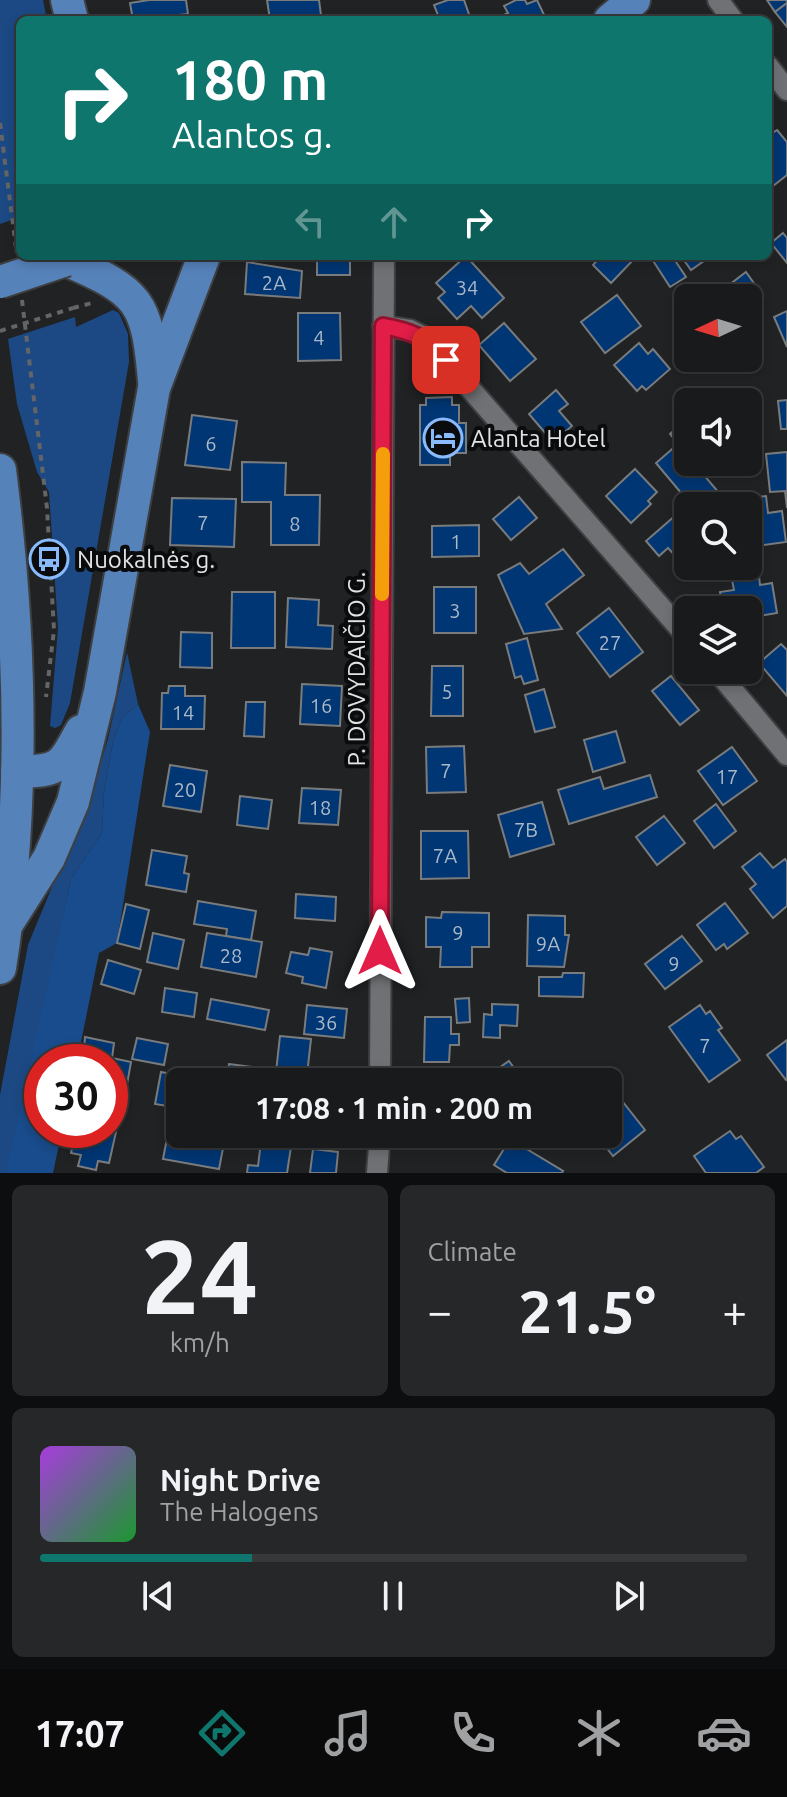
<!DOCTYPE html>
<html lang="en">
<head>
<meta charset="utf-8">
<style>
  body { margin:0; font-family:Ubuntu,sans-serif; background:#252728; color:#f1f3f6; height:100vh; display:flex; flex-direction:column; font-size:30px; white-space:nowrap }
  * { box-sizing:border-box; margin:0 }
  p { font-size:26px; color:#9fa1a3 }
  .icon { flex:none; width:44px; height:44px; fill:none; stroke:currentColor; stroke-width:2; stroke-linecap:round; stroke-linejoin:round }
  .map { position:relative; height:1173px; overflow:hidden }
  .details { display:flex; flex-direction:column; gap:12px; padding:12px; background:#0d0e0f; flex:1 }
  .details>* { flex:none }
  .guide { position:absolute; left:16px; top:16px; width:756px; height:244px; border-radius:12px; box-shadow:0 4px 12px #0003,0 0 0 2px #36383a; background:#0f766e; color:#fff; overflow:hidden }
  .needle { width:52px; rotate:266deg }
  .tools { position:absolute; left:674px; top:284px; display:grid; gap:16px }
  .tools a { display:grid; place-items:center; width:88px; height:88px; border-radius:12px; background:#181a1b; box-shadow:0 4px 12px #0003,0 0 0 2px #36383a; font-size:40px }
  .speed { position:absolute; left:24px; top:1044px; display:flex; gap:16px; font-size:40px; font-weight:700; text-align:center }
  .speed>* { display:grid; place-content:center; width:104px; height:104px; border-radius:50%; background:#181a1b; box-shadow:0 4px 12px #0003,0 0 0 2px #36383a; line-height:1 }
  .speed .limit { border:12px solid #d22; background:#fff; color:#111 }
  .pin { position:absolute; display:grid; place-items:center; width:68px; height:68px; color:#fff; margin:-34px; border-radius:16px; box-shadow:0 4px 12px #0006 }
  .me { position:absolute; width:88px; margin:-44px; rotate:0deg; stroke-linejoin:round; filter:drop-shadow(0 0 6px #0008) }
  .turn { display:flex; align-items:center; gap:28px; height:168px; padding:0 24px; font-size:36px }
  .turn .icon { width:104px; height:104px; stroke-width:2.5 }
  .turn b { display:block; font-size:56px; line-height:68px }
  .lanes { display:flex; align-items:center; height:76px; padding:0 24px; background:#0003; justify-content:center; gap:40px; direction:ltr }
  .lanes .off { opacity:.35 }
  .big { font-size:60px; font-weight:600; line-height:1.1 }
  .details .card { flex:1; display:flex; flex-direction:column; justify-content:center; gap:12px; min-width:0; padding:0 28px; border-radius:12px; background:#252728 }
  .details .dial { align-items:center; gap:0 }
  .dial b { font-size:104px; line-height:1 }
  .song { display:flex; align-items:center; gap:24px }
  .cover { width:96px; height:96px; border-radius:12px; background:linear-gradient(135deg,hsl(280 70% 55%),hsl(130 70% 35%)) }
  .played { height:8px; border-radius:4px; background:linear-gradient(90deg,#0f766e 30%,#36383a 30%) }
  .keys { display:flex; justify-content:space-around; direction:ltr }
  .heat { display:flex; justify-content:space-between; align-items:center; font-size:44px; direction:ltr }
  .details .tiles { flex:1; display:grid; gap:12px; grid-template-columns:1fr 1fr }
  .card:last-child { grid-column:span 2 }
  .trip { position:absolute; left:166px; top:1068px; width:456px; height:80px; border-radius:12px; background:#181a1b; box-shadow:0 4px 12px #0003,0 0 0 2px #36383a; font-weight:600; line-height:80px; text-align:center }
  .dock { display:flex; height:128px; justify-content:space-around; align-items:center; background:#0a0a0b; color:#9fa1a3 }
  .dock .icon { width:56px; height:56px }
  .dock .active { color:#0f766e }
  .dock b { font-size:36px; color:#f1f3f6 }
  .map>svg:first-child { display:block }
  .green { fill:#1c4983 }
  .forest { fill:#194c8c }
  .building { fill:#003673; stroke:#797b7d; stroke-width:2 }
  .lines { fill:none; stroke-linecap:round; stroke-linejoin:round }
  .minor-casing { stroke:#3e3f41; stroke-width:24 }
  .primary-casing { stroke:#3e3f41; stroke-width:36 }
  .path { stroke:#636567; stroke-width:4; stroke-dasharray:6 6; stroke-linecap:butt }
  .minor { stroke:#6f7174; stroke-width:20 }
  .primary { stroke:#5682ba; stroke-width:32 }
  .primary-bridge-casing { stroke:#3e3f41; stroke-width:36; stroke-linecap:butt }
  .path-bridge { stroke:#636567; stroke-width:4; stroke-dasharray:6 6; stroke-linecap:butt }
  .primary-bridge { stroke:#5682ba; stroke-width:32 }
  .route-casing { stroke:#92132f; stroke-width:20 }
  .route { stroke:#e11d48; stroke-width:14 }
  .slow { stroke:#f59e0b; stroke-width:14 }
  .labels { text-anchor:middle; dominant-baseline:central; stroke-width:8; stroke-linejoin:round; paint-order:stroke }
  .number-label { font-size:20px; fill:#aab8c8 }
  .poi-label { font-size:24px; fill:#e2e3e4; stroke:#0a0b0c; text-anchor:start }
  .street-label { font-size:24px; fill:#e2e3e4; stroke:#0a0b0c }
</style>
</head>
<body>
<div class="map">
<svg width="787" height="1173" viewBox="0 0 787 1173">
  <rect width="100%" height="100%" fill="#202224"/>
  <g class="green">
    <polygon points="0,0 43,0 47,20 20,20 20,217 0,224"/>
    <polygon points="113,310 119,313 128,334 129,362 70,703 61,725 55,728 50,726 58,628 49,492 37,472 17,404 8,339 75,317 76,327"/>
    <polygon points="127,652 138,704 122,718 113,742 104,792 102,833 71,879 14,1144 6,1173 0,1173 0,1095 28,945 92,790 108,739"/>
  </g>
  <polygon class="forest" points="138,704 150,732 117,943 99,953 77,1062 42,1062 42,1130 62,1130 53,1173 6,1173 71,879 102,833 104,792 113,742 122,718"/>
  <g class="building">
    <polygon points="149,0 186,0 188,14 133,20 130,3"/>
    <polygon points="267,0 319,0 321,15 270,20"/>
    <polygon points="448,0 464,0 471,20 440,20 434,5"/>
    <polygon points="516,0 525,0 527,4 537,0 546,19 494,20 508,13 504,6"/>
    <polygon points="767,0 787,0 787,3 775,12"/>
    <polygon points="787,3 787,27 775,12"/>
    <polygon points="777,130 787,142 787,175 768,190 768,136"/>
    <polygon points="783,233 787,238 787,263 771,243"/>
    <rect x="317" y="256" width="33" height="19"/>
    <polygon points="466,256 504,298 482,318 471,306 457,319 438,298 445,292 436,283"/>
    <polygon points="601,256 637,256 611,283 593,265"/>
    <polygon points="650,256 672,256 686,277 670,287"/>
    <polygon points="681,256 711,256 691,270"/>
    <polygon points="247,262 302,271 300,298 245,294"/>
    <polygon points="746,272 763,296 748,307 748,298 712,298"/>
    <polygon points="617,295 641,326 605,353 581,322"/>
    <polygon points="787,311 787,347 774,317"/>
    <polygon points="298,313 340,313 341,360 298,361"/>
    <polygon points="504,323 536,359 510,381 479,345"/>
    <polygon points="639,343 648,354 653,349 670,369 646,390 642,386 637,391 614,365"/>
    <polygon points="556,390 568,404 559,411 572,426 553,442 529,414"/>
    <polygon points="452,397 452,405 459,405 459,423 466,423 466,453 450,453 450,465 420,465 420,405 426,405 426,398"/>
    <polygon points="787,400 787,429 781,429 778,401"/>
    <polygon points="192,415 237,421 230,470 185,465"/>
    <polygon points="688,419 688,456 670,434"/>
    <polygon points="678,444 688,456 688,462 693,462 730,506 692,506 656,463"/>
    <polygon points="787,452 787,508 785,491 770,492 766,454"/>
    <polygon points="242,462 286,463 285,495 320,495 319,545 271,545 271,502 242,502"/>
    <polygon points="635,469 657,492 648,501 651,504 631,523 606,496"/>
    <polygon points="766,496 768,513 782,511 786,542 749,547 748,506 744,506 743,499"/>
    <polygon points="519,497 537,518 511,540 493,519"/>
    <polygon points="172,498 236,499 234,547 170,545"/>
    <polygon points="676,515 688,529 688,554 680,561 668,548 659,556 646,541"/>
    <polygon points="479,525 479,556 432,557 432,526"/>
    <polygon points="563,549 584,575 546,604 562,629 524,634 498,575 520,563 529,574"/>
    <polygon points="759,576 760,585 772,583 777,613 748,618 748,610 723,610 720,592 734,590 732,580"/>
    <rect x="434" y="587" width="42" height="46"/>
    <polygon points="232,592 275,592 275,648 231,648"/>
    <polygon points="288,598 319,600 318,625 333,626 332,649 286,647"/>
    <polygon points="609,608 643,652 610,677 577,633"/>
    <polygon points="181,632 212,633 212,668 180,667"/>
    <polygon points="527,638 538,680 524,684 521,676 515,678 506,644"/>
    <polygon points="781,644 787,650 787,696 759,663"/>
    <polygon points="432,666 463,666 463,716 431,716"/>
    <polygon points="671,676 699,710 680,725 652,691"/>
    <polygon points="302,684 342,686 340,726 300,724"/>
    <polygon points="169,686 185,686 185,696 205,696 204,729 161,729 162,693 168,693"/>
    <polygon points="544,689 555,727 535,732 525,695"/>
    <polygon points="246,702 265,702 264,737 244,736"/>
    <polygon points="616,731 625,762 593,772 584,740"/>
    <polygon points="464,746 466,792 427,793 426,747"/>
    <polygon points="732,747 757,781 723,805 698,771"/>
    <polygon points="170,765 207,771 201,812 163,806"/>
    <polygon points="650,775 657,797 569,824 558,790 600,777 604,789"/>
    <polygon points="302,788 341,790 338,825 299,823"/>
    <polygon points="240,796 272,800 268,829 237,825"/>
    <polygon points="542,802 554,844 510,857 498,815"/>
    <polygon points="716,804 736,831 714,848 694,821"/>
    <polygon points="664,816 685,843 657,865 636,837"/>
    <polygon points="421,831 468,831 469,878 421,879"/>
    <polygon points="152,850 187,856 184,873 189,874 186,892 146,885"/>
    <polygon points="760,853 773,868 785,859 787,862 787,906 773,918 750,889 756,884 742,867"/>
    <polygon points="296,894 336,897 335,921 295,918"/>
    <polygon points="198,901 256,911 251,940 226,936 227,929 194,924"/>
    <polygon points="725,903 748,933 727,949 724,944 716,950 697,925"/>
    <polygon points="126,904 149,910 140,949 117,943"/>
    <polygon points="442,912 489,913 489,947 472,947 472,967 440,967 441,947 426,947 426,917 441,918"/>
    <polygon points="528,915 565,916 565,935 569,935 564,967 527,966"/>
    <polygon points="153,933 184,940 178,969 147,962"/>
    <polygon points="207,933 262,942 256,977 201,967"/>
    <polygon points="682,936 702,961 665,989 645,964"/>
    <polygon points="310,948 332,952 326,988 302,983 303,977 286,973 291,952 308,955"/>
    <polygon points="108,960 141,970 134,994 101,984"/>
    <polygon points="563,973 584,973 583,997 539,996 539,977 562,977"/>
    <polygon points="165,988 197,993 194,1017 162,1012"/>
    <polygon points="469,998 470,1022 457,1023 455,999"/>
    <polygon points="211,999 269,1010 265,1030 207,1019"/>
    <polygon points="492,1004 518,1005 517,1026 500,1025 500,1038 483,1037 484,1014 492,1015"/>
    <polygon points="307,1005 347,1009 344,1038 304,1034"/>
    <polygon points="700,1005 706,1014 710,1011 722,1028 718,1030 740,1060 709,1082 669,1027"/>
    <polygon points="425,1017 451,1017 451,1034 459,1034 459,1045 450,1045 449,1062 424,1062"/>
    <polygon points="280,1036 311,1039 307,1075 276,1072"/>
    <polygon points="85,1037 114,1043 112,1058 131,1062 126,1090 110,1087 110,1062 83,1062"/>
    <polygon points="137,1038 168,1044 164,1065 132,1059"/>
    <polygon points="787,1040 787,1079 786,1080 767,1055"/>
    <polygon points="509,1061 524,1082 479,1082"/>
    <polygon points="229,1064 260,1068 258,1082 227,1082"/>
    <polygon points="599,1071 607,1082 585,1082"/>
    <polygon points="161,1072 209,1081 208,1082 180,1082 180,1108 155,1104"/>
    <polygon points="608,1083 645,1130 613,1156 596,1134 608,1134"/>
    <polygon points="169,1128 180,1130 180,1134 225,1138 219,1169 163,1159"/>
    <polygon points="76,1130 116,1132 109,1163 98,1161 96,1170 78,1166 81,1155 71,1153"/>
    <polygon points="730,1131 736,1139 741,1136 764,1167 756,1173 706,1173 694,1156"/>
    <polygon points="510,1139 563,1171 562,1173 507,1173 494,1165"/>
    <polygon points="261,1142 291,1147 287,1173 247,1173 248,1165 258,1166"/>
    <polygon points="313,1149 338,1152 336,1173 310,1173"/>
  </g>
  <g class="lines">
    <defs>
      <g id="minor">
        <polyline points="718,0 733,20"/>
        <polyline points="768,66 787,90"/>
        <polyline points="383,326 410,330 426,338 688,638"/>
        <polyline points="716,670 787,755"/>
        <polyline points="380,1082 384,256"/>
        <polyline points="377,1173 380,1134"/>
      </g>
      <g id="primary">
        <polyline points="67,0 72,20"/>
        <polyline points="610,20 634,0"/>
        <path d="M66,260C140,292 147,301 154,381"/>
        <path d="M0,470C21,634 26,804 0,968"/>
        <path d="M17,772C60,771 61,768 81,731"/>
        <polyline points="7,924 49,858 73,802 100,692 154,388 204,256"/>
      </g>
    </defs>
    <use href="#minor" class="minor-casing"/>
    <use href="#primary" class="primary-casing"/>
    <g class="path">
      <polyline points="0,123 16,248"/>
      <polyline points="22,300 47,508 54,630 46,697"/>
      <polyline points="73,308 92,303"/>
    </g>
    <use href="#minor" class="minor"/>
    <use href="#primary" class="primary"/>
    <defs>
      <polyline id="primary-bridge" points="0,282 66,260"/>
    </defs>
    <use href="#primary-bridge" class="primary-bridge-casing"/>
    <polyline class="path-bridge" points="0,331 73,308"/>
    <use href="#primary-bridge" class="primary-bridge"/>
  </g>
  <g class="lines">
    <defs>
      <path id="route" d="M380,951L383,326C413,331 426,338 446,360"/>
    </defs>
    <use href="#route" class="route-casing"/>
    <use href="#route" class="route"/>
    <polyline class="slow" points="382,594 383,454"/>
  </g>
  <defs>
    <symbol id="hotel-ring" viewBox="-11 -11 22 22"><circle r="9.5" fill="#0a0b0c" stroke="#89bafc" stroke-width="1.5"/><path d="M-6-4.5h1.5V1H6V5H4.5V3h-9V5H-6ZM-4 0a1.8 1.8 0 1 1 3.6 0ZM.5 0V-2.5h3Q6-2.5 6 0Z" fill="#89bafc"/></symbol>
    <symbol id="bus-ring" viewBox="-11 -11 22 22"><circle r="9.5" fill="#0a0b0c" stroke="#89bafc" stroke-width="1.5"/><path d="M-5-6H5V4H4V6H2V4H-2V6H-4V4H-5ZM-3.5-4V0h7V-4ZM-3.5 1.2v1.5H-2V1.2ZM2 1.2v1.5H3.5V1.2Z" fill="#89bafc"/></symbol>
  </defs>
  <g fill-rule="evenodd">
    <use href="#hotel-ring" x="421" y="416" width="44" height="44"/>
    <use href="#bus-ring" x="27" y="537" width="44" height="44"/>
  </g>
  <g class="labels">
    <g class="number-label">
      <text x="274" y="282">2A</text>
      <text x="467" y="287">34</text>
      <text x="319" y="337">4</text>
      <text x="211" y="443">6</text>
      <text x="203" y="522">7</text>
      <text x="295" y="523">8</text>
      <text x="456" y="541">1</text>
      <text x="455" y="610">3</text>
      <text x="610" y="642">27</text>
      <text x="447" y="691">5</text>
      <text x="321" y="705">16</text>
      <text x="183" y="712">14</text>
      <text x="446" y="770">7</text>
      <text x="727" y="776">17</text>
      <text x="185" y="789">20</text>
      <text x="320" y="807">18</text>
      <text x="526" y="829">7B</text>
      <text x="445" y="855">7A</text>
      <text x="458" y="932">9</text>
      <text x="548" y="943">9A</text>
      <text x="231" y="955">28</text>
      <text x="674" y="963">9</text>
      <text x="326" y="1022">36</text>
      <text x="705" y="1045">7</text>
    </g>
    <g class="poi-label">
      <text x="471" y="438">Alanta Hotel</text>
      <text x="77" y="559">Nuokalnės g.</text>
    </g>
    <g class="street-label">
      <text transform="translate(356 669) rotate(-90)">P. DOVYDAIČIO G.</text>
    </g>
  </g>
</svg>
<div class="tools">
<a><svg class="needle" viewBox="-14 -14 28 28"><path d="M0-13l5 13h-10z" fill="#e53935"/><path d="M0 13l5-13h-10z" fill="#9fa1a3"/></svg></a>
<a><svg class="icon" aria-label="sound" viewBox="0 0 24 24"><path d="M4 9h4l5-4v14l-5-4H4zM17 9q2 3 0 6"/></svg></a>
<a><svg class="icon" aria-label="search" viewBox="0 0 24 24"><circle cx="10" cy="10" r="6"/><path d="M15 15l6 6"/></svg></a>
<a><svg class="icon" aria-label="layers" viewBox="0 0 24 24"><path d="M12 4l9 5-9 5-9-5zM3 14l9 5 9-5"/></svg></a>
</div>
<div class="speed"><div class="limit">30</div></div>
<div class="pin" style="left:446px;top:360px;background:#d93025"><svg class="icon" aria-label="arrive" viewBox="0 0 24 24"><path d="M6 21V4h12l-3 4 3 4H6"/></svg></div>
<svg class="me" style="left:380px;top:951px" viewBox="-20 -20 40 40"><path d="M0-17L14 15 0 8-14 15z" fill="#e11d48" stroke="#fff" stroke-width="4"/></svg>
<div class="trip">17:08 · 1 min · 200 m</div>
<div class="guide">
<div class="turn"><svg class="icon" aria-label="right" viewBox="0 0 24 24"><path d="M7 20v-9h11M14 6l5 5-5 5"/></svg><div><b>180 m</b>Alantos g.</div></div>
<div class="lanes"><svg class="icon off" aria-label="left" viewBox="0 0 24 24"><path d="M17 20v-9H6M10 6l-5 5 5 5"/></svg><svg class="icon off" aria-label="ahead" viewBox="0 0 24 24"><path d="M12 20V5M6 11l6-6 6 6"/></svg><svg class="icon" aria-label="right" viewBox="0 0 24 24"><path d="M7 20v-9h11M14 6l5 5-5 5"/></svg></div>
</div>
</div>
<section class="details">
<div class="tiles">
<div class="card dial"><b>24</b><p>km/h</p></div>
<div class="card"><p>Climate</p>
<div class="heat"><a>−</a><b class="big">21.5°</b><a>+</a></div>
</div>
<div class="card">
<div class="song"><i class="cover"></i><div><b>Night Drive</b><p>The Halogens</p></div></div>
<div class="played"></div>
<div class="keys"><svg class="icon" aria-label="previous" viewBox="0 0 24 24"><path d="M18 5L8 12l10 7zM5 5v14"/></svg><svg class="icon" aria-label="pause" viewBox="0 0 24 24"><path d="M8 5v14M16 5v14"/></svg><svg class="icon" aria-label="next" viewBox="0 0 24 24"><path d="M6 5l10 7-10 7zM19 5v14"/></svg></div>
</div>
</div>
</section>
<nav class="dock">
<b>17:07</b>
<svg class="icon active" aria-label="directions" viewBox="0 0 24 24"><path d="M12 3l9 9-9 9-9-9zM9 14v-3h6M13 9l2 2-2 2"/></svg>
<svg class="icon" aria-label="music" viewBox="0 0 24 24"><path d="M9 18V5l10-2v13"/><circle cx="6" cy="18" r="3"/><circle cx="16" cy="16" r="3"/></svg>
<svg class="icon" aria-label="phone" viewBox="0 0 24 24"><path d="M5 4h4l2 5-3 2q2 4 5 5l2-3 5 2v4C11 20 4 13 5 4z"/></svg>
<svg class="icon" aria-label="climate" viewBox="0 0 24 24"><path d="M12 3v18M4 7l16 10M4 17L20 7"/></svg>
<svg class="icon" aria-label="car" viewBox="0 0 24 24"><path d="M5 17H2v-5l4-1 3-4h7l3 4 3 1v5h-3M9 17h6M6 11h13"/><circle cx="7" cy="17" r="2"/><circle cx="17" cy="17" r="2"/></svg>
</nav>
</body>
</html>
